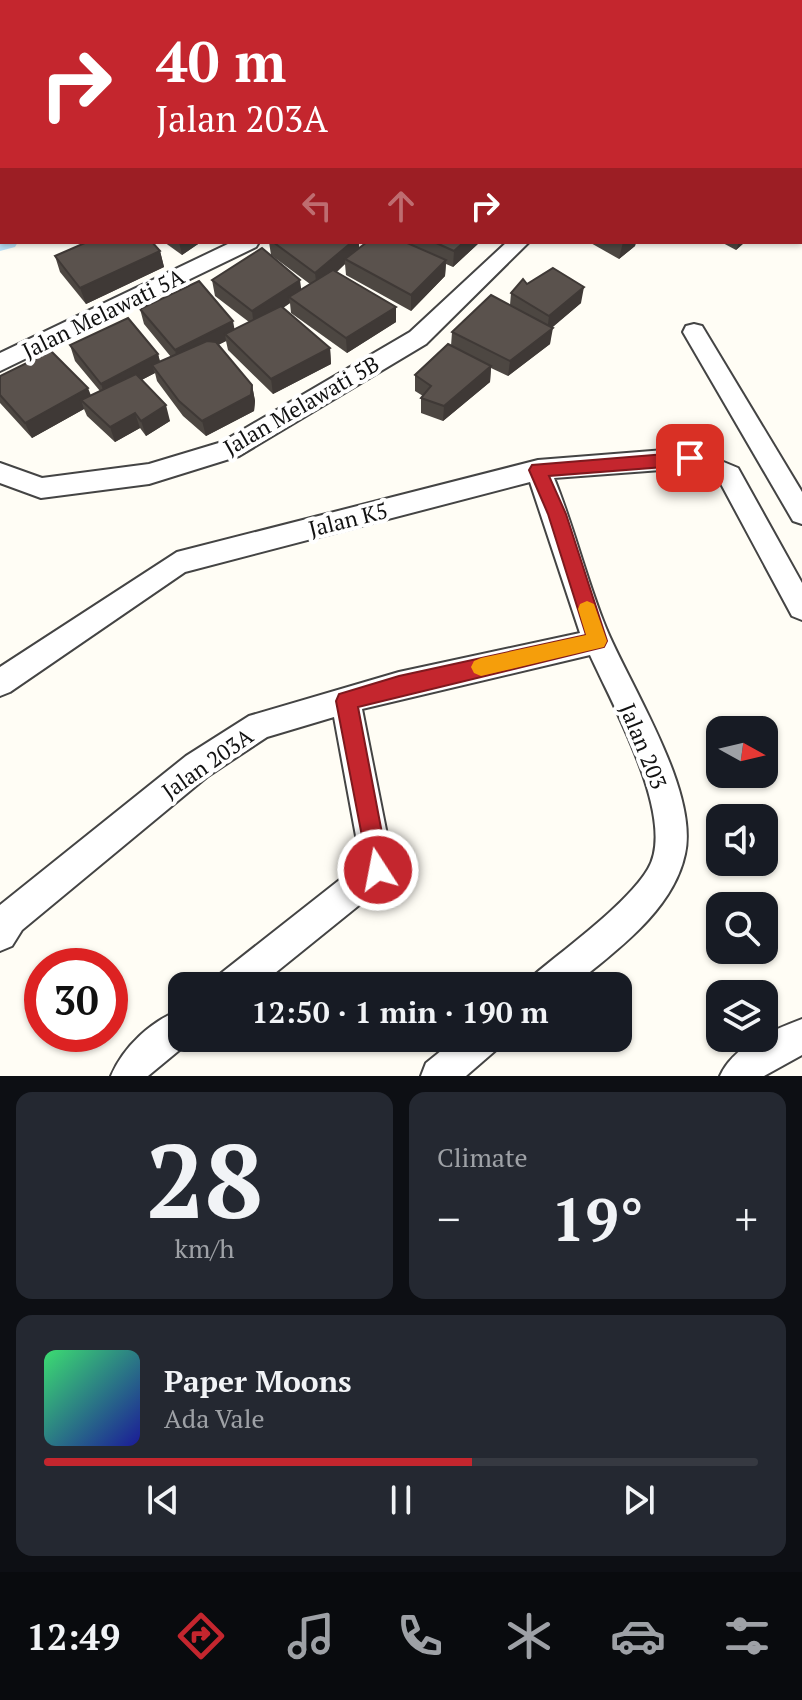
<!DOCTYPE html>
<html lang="en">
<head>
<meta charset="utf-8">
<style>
  body { margin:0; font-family:"PT Serif",serif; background:#242831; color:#f1f3f6; height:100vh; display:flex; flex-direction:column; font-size:30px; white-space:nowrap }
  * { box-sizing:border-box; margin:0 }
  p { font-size:26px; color:#9ea1a6 }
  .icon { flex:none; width:44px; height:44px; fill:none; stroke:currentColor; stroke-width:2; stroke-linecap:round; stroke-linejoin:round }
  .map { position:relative; height:1076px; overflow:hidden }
  .drawer { display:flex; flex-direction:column; gap:16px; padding:16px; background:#0d0f14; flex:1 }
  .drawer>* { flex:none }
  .banner { position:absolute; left:0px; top:0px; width:802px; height:244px; box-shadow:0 2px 6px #0004; background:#c4262e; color:#fff; overflow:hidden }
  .needle { width:52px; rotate:98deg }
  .fabs { position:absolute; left:706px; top:716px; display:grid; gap:16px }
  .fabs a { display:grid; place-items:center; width:72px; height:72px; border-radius:16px; background:#171b24; box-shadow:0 2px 6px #0004; font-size:40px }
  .speed { position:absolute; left:24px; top:948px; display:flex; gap:16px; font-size:40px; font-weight:700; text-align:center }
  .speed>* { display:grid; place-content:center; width:104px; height:104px; border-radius:50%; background:#171b24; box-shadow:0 2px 6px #0004; line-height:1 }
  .speed .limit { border:12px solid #d22; background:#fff; color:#111 }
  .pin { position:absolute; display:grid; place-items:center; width:68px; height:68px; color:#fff; margin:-34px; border-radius:16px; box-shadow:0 4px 12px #0006 }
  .me { position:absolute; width:88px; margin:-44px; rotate:349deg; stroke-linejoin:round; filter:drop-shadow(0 0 6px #0008) }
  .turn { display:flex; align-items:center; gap:28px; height:168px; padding:0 24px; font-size:36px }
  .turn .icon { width:104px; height:104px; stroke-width:2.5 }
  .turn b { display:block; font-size:56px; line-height:68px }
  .lanes { display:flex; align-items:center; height:76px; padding:0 24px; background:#0003; justify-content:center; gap:40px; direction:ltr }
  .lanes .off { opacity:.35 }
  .big { font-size:60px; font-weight:700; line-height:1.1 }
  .drawer .widget { flex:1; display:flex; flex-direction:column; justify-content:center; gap:12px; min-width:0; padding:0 28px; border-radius:16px; background:#242831 }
  .drawer .dial { align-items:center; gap:0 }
  .dial b { font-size:104px; line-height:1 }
  .song { display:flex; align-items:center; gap:24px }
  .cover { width:96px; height:96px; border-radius:12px; background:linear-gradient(135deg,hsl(140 70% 55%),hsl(240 70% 35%)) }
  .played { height:8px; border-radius:4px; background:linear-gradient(90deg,#c4262e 60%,#363941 60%) }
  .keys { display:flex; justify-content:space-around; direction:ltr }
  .heat { display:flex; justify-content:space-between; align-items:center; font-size:44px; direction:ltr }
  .drawer .tiles { flex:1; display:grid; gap:16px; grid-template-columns:1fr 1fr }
  .widget:last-child { grid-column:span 2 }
  .trip { position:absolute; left:168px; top:972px; width:464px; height:80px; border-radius:16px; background:#171b24; box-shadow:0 2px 6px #0004; font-weight:700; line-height:80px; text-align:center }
  .dock { display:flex; height:128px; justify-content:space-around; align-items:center; background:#090b0e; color:#9ea1a6 }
  .dock .icon { width:56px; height:56px }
  .dock .selected { color:#c4262e }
  .dock b { font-size:36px; color:#f1f3f6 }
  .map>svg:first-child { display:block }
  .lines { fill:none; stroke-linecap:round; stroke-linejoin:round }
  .river { fill:#b9e0f7; fill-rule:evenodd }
  .street-casing { stroke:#444; stroke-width:4 }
  .secondary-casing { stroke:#333; stroke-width:4 }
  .street { fill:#fff; fill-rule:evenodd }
  .secondary { fill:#fff6b0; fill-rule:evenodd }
  .wall { fill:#4d4742 }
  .shaded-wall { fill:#3f3936 }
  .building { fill:#5a524d; stroke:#3f3936; stroke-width:2 }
  .route { fill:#c4262e; stroke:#7f191e; stroke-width:2 }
  .slow { fill:#f59e0b }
  .labels { text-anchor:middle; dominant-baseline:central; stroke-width:8; stroke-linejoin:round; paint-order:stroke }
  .street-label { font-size:22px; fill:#111; stroke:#fff }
</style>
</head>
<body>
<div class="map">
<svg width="802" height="1076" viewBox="0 0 802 1076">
  <rect width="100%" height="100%" fill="#fffdf5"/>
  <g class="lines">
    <g class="river">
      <polygon points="481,0 512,0 479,2"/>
      <polygon points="566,0 608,0 610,2 568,2"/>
      <rect x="800" y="57" width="2" height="19"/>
      <polygon points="0,227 2,242 18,242 15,247 0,251"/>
    </g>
    <defs>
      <g id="street">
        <polygon points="794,0 802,0 802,9 800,2"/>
        <polygon points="800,154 802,155 802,167 800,166"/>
        <polygon points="232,242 259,242 256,247 0,371 0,353"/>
        <polygon points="507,242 529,242 426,344 239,456 149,484 41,498 0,483 0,463 42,478 149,464 222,442 410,332"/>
        <polygon points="694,324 702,326 802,492 802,524 793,521 683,332 686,326"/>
        <path d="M690,448L738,468L802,583V620L792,616L720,482L688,468L554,478C574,527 586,579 606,628C630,686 699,791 685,854C673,911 615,951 573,986H530L535,974C566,948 628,903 648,869C678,820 611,702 590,655L362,709L394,870L389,881L259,986H215L220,974L361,863L334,717L267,737L208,776L22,930L12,946L0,951V905L186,756L249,716L399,672L580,633L530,482L185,572L10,692L0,696V667L177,552L538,460Z"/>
        <path d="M182,1009V1038H194L148,1076H111C124,1046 151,1021 182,1009Z"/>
        <path d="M802,1019V1055L764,1076H720C733,1046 773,1030 802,1019Z"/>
        <polygon points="457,1038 501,1038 496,1050 466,1076 421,1076 426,1063"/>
      </g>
      <g id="secondary">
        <polygon points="94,0 127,0 93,2"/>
        <polygon points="168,0 201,0 167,2"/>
        <rect x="0" y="30" width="2" height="14"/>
      </g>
    </defs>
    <use href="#street" class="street-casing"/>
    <use href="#secondary" class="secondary-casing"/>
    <use href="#street" class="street"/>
    <use href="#secondary" class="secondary"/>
  </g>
  <g class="wall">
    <polygon points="802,104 802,149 800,148 800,106"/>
    <polygon points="164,242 201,242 182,255"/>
    <polygon points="269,242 359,242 359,248 365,244 361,242 480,242 453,267 446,264 445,276 411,311 346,275 345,264 337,272 396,307 396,322 347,353 291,313 290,303 283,308 330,348 331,364 273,394 228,350 226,341 218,345 252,385 255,401 254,411 206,436 183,416 157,381 155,373 141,380 170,421 146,436 140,428 115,442 87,416 84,409 32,438 0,403 0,376 91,396 100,391 75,361 70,345 158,354 160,362 171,357 144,324 140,309 234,329 249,322 215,296 212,280 301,290 310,284 271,255"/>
    <polygon points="589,242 636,242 635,246 619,259"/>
    <polygon points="721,242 745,242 736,250"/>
    <polygon points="160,251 164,267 86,304 60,272 55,256"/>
    <polygon points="511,293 581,303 551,328 550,344 508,376 491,368 490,382 443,421 421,413 421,398 423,396 415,391 415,375 451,346 452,332 510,305"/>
  </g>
  <g class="shaded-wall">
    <polygon points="802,202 802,214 800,215 800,203"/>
    <polygon points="179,242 201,242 182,255"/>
    <polygon points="352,242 359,242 359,253 345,259 345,264 317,289 315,273"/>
    <polygon points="464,242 480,242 453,267 454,251"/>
    <polygon points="623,242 636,242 635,246 619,259"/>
    <polygon points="739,242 745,242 736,250"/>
    <polygon points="160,251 164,267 86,304 80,288"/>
    <polygon points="446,260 445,276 411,311 411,295"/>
    <polygon points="300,280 302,295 289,297 290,303 254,327 252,311"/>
    <polygon points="584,287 581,303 547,332 549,316"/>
    <polygon points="396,307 396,322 347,353 346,338"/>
    <polygon points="233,321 236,337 225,334 226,341 178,365 175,350"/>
    <polygon points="553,328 550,344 508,376 510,361"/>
    <polygon points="330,348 331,364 273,394 271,379"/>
    <polygon points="158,354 162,369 152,365 155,373 106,399 101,384"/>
    <polygon points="491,366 490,382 443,421 444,406"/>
    <polygon points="252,385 255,401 254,411 206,436 202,421"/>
    <polygon points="88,388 94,403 81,400 84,409 32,438 25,423"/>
    <polygon points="166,405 170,421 146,436 141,421"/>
    <polygon points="135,413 140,428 115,442 110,427"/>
  </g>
  <g class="building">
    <polygon points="802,104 802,131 800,130 800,106"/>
    <polygon points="800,170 802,171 802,202 800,203"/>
    <polygon points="87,242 152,242 160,251 80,288 55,256"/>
    <polygon points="273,242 352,242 315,273"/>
    <polygon points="367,242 405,242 446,260 411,295 345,259"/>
    <polygon points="434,242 464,242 454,251"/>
    <polygon points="262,248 300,280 252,311 212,280"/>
    <polygon points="553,268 584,287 549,316 511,293 523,279 527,284"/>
    <polygon points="333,270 396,307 346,338 289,297"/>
    <polygon points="199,281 233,321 175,350 140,309"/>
    <polygon points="491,295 553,328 510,361 452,332"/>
    <polygon points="281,306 330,348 271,379 225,334"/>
    <polygon points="128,318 158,354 101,384 70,345"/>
    <polygon points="207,341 216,342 252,385 251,395 202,421 179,401 152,365"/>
    <polygon points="448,344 491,366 444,406 421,398 431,386 415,375"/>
    <polygon points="51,351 88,388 25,423 0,395 0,376"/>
    <polygon points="136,374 166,405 141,421 135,413 110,427 81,400"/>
  </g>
  <polygon class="route" points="690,452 699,458 690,465 549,476 566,514 607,641 604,647 358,707 389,870 386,878 378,882 370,878 336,701 339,694 399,676 586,635 548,514 529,470 532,465"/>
  <polygon class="slow" points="587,601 594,604 607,641 604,647 481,676 474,673 471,667 474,661 481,658 586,635 578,609 580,604"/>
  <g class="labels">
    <g class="street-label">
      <text transform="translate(103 313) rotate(-26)">Jalan Melawati 5A</text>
      <text transform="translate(301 405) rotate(-30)">Jalan Melawati 5B</text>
      <text transform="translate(348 519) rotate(-14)">Jalan K5</text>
      <text transform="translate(644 746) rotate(68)">Jalan 203</text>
      <text transform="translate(207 763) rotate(-35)">Jalan 203A</text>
    </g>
  </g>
</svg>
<div class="fabs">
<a><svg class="needle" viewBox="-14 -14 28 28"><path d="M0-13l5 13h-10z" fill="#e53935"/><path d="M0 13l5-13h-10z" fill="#9ea1a6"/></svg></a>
<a><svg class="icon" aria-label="sound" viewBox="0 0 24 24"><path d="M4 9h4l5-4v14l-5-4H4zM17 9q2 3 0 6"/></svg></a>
<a><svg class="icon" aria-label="search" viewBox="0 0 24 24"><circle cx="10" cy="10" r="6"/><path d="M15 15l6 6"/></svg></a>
<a><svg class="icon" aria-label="layers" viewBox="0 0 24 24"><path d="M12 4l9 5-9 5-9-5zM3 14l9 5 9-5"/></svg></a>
</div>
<div class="speed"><div class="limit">30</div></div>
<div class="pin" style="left:690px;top:458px;background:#d93025"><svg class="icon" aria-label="arrive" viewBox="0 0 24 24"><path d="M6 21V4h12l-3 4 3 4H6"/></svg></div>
<svg class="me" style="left:378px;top:870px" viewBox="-20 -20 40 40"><circle r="17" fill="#c4262e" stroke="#fff" stroke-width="3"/><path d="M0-11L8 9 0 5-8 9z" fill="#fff"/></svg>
<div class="trip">12:50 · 1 min · 190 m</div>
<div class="banner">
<div class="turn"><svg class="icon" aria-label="right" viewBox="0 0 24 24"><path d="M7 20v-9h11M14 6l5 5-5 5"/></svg><div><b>40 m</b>Jalan 203A</div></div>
<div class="lanes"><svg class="icon off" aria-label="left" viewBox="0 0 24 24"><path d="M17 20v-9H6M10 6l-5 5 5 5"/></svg><svg class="icon off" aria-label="ahead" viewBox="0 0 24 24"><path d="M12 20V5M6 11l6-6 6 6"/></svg><svg class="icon" aria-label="right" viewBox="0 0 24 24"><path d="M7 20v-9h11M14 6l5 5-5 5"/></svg></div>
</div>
</div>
<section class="drawer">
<div class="tiles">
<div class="widget dial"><b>28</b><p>km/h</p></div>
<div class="widget"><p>Climate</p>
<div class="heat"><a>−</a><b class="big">19°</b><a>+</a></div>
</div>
<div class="widget">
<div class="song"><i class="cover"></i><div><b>Paper Moons</b><p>Ada Vale</p></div></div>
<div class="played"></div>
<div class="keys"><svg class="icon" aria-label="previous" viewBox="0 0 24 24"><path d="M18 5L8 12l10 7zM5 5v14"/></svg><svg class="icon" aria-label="pause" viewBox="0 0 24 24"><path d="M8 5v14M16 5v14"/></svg><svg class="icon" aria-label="next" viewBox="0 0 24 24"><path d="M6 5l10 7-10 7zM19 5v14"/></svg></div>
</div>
</div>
</section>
<nav class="dock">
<b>12:49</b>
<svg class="icon selected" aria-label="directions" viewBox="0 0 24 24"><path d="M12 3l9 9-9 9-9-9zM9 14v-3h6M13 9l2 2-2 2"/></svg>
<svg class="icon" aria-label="music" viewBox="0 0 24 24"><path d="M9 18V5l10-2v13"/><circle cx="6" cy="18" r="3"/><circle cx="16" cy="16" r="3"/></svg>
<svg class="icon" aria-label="phone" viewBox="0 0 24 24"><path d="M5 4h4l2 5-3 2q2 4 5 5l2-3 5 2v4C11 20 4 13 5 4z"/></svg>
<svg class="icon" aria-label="climate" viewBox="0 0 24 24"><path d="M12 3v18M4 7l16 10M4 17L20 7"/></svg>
<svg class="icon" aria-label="car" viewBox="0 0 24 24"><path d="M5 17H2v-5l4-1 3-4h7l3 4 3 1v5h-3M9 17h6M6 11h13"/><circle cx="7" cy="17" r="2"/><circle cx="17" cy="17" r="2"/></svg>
<svg class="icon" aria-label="filters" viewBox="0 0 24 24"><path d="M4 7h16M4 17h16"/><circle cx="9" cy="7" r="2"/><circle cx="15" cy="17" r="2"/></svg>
</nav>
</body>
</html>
